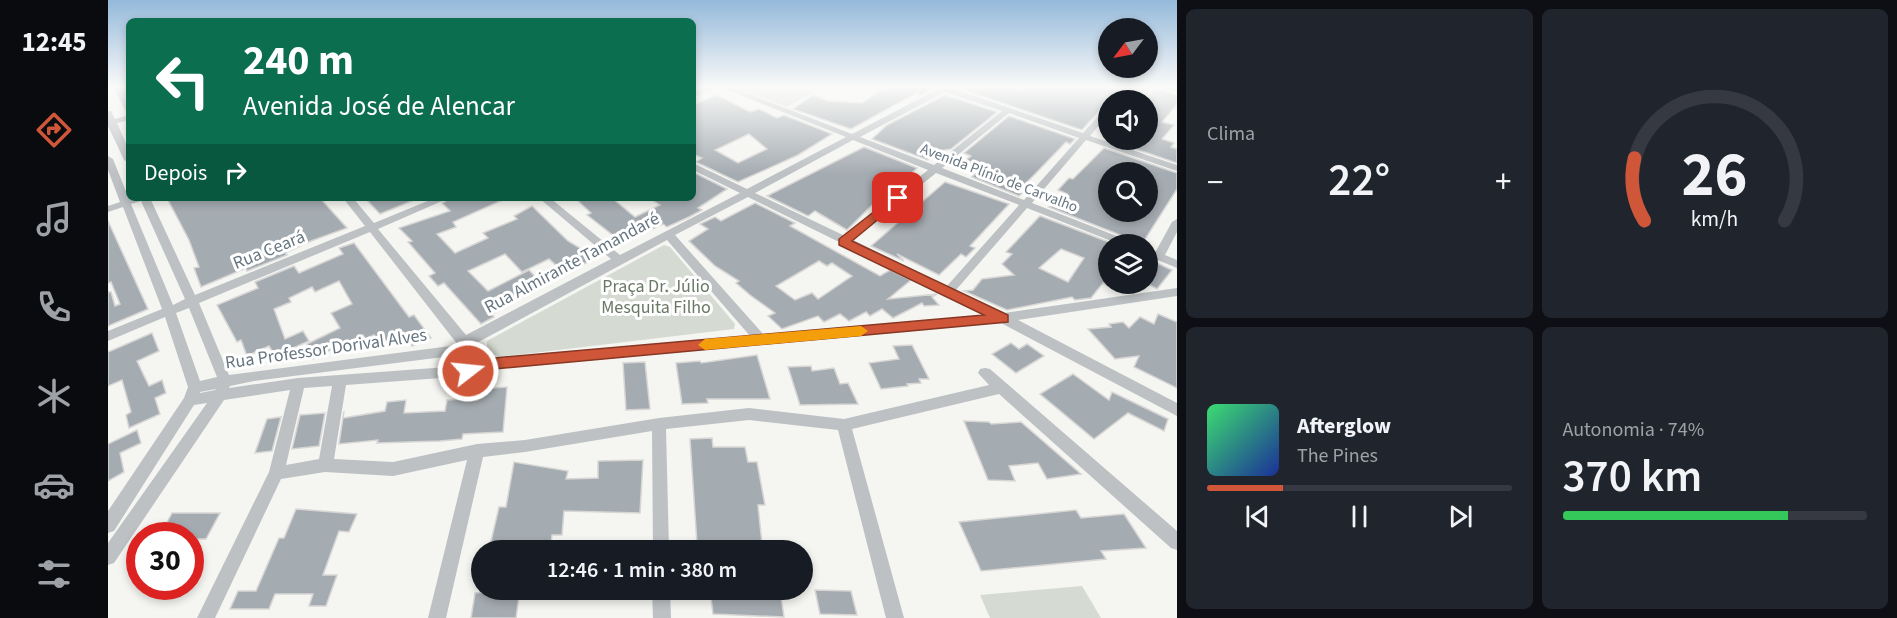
<!DOCTYPE html>
<html lang="pt">
<head>
<meta charset="utf-8">
<style>
  body { margin:0; font-family:"Source Sans 3",sans-serif; background:#20242c; color:#f1f3f6; height:100vh; display:flex; flex-direction:column; font-size:22px; white-space:nowrap }
  * { box-sizing:border-box; margin:0 }
  p { font-size:20px; color:#9ea1a6 }
  .icon { flex:none; width:33px; height:33px; fill:none; stroke:currentColor; stroke-width:2; stroke-linecap:round; stroke-linejoin:round }
  .map { position:relative; flex:1; overflow:hidden }
  .side { display:flex; flex-direction:column; gap:9px; padding:9px; background:#0d0f14; width:720px }
  .side>* { flex:none }
  .banner { position:absolute; left:18px; top:18px; width:570px; height:183px; border-radius:9px; box-shadow:0 3px 9px #0003; background:#0b6e4f; color:#fff; overflow:hidden }
  .needle { width:39px; rotate:238deg }
  .buttons { position:absolute; left:990px; top:18px; display:grid; gap:12px }
  .buttons a { display:grid; place-items:center; width:60px; height:60px; border-radius:50%; background:#171b24; box-shadow:0 3px 9px #0003; font-size:30px }
  .speed { position:absolute; left:18px; top:522px; display:flex; gap:12px; font-size:30px; font-weight:700; text-align:center }
  .speed>* { display:grid; place-content:center; width:78px; height:78px; border-radius:50%; background:#171b24; box-shadow:0 3px 9px #0003; line-height:1 }
  .speed .limit { border:9px solid #d22; background:#fff; color:#111 }
  .pin { position:absolute; display:grid; place-items:center; width:51px; height:51px; color:#fff; margin:-26px; border-radius:12px; box-shadow:0 3px 9px #0006 }
  .me { position:absolute; width:66px; margin:-33px; rotate:74deg; stroke-linejoin:round; filter:drop-shadow(0 0 4px #0008) }
  .turn { display:flex; align-items:center; gap:21px; height:126px; padding:0 18px; font-size:27px }
  .turn .icon { width:78px; height:78px; stroke-width:2.5 }
  .turn b { display:block; font-size:42px; line-height:51px }
  .then { display:flex; align-items:center; height:57px; padding:0 18px; background:#0003; gap:12px; font-size:22px }
  .big { font-size:45px; font-weight:600; line-height:1.1 }
  .side .card { flex:1; display:flex; flex-direction:column; justify-content:center; gap:9px; min-width:0; padding:0 21px; border-radius:9px; background:#20242c }
  .side .dial { align-items:center; gap:0 }
  .dial svg { height:156px; overflow:visible; fill:none; stroke:#363941; stroke-width:7; stroke-linecap:round; text-anchor:middle }
  .dial text { fill:#f1f3f6; stroke:none }
  .song { display:flex; align-items:center; gap:18px }
  .cover { width:72px; height:72px; border-radius:9px; background:linear-gradient(135deg,hsl(140 70% 55%),hsl(230 70% 35%)) }
  .played { height:6px; border-radius:3px; background:linear-gradient(90deg,#cf5638 25%,#363941 25%) }
  .keys { display:flex; justify-content:space-around; direction:ltr }
  .heat { display:flex; justify-content:space-between; align-items:center; font-size:33px; direction:ltr }
  .charge { height:9px; border-radius:4px; background:linear-gradient(90deg,#34c759 74%,#363941 0) }
  .side .tiles { flex:1; display:grid; gap:9px; grid-template-columns:repeat(2,1fr) }
  .trip { position:absolute; left:363px; top:540px; width:342px; height:60px; border-radius:30px; background:#171b24; box-shadow:0 3px 9px #0003; font-weight:600; line-height:60px; text-align:center }
  main { display:flex; flex:1; min-height:0 }
  .tab-bar { display:flex; flex-direction:column; width:108px; justify-content:space-around; align-items:center; background:#090b0e; color:#9ea1a6 }
  .tab-bar .icon { width:42px; height:42px }
  .tab-bar .selected { color:#cf5638 }
  .tab-bar b { font-size:27px; color:#f1f3f6 }
  .map>svg:first-child { display:block }
  .green { fill:#d5dad2 }
  .building { fill:#a5acb1; stroke:#d7d6d5; stroke-width:1.5; fill-rule:evenodd }
  .lines { fill:none; stroke-linecap:round; stroke-linejoin:round }
  .minor { fill:#bdc1c4; fill-rule:evenodd }
  .route { fill:#cf5638; stroke:#873824; stroke-width:1.5 }
  .slow { fill:#f59e0b }
  .labels { text-anchor:middle; dominant-baseline:central; stroke-width:6; stroke-linejoin:round; paint-order:stroke }
  .far-street-label { font-size:15px; fill:#677680; stroke:#fff }
  .street-label { font-size:18px; fill:#677680; stroke:#fff }
  .park-label { font-size:18px; fill:#6a7865; stroke:#fff }
</style>
</head>
<body>
<main>
<nav class="tab-bar">
<b>12:45</b>
<svg class="icon selected" aria-label="directions" viewBox="0 0 24 24"><path d="M12 3l9 9-9 9-9-9zM9 14v-3h6M13 9l2 2-2 2"/></svg>
<svg class="icon" aria-label="music" viewBox="0 0 24 24"><path d="M9 18V5l10-2v13"/><circle cx="6" cy="18" r="3"/><circle cx="16" cy="16" r="3"/></svg>
<svg class="icon" aria-label="phone" viewBox="0 0 24 24"><path d="M5 4h4l2 5-3 2q2 4 5 5l2-3 5 2v4C11 20 4 13 5 4z"/></svg>
<svg class="icon" aria-label="climate" viewBox="0 0 24 24"><path d="M12 3v18M4 7l16 10M4 17L20 7"/></svg>
<svg class="icon" aria-label="car" viewBox="0 0 24 24"><path d="M5 17H2v-5l4-1 3-4h7l3 4 3 1v5h-3M9 17h6M6 11h13"/><circle cx="7" cy="17" r="2"/><circle cx="17" cy="17" r="2"/></svg>
<svg class="icon" aria-label="filters" viewBox="0 0 24 24"><path d="M4 7h16M4 17h16"/><circle cx="9" cy="7" r="2"/><circle cx="15" cy="17" r="2"/></svg>
</nav>
<div class="map">
<svg width="1069" height="618" viewBox="0 0 1069 618">
  <rect width="100%" height="100%" fill="#f5f5f2"/>
  <g class="green">
    <polygon points="626,87 715,87 679,107"/>
    <polygon points="556,245 562,247 627,324 626,329 392,357 379,352 379,341"/>
    <polygon points="974,586 993,618 882,618 872,595"/>
  </g>
  <g class="building">
    <polygon points="5,87 21,87 21,113 19,113"/>
    <polygon points="778,87 819,87 823,90 809,97 812,95 810,92 743,129 685,109 705,95 720,101 754,103"/>
    <polygon points="861,87 907,87 915,91 921,87 1013,87 974,130 856,90"/>
    <polygon points="1047,88 1069,95 1069,104 1054,122 1066,125 1054,139 1066,143 1063,147 1069,149 1069,163 1007,142 1009,140 1040,140 1040,99"/>
    <path d="M609,95L642,112L651,109L669,118L676,115L724,134L690,155L630,182L588,162L594,158L585,154V105ZM641,134L659,149L630,163L607,150Z"/>
    <polygon points="837,95 889,112 843,149 830,151 820,160 764,139 779,125"/>
    <polygon points="901,116 967,139 962,144 958,142 928,173 914,187 918,189 911,196 864,177 874,167 858,160 863,156 856,153"/>
    <polygon points="756,147 809,168 794,182 791,181 778,191 739,230 707,211 700,216 659,196"/>
    <path d="M996,148L1069,173V189L1034,244H1027L1025,240L941,207L959,194L950,190L961,178L965,179ZM1000,172H1040V212H1000Z"/>
    <polygon points="585,172 619,189 590,208 594,210 581,217 559,227 555,224 515,243 479,215 483,213 467,198 504,198 527,217 552,205 541,198 585,198"/>
    <polygon points="837,182 901,204 862,246 867,248 858,257 853,254 831,275 789,254 796,261 763,246"/>
    <polygon points="59,198 212,198 239,228 203,241 177,253 179,255 139,271 138,268 93,287 86,268 91,267 81,240"/>
    <polygon points="257,198 311,198 272,214"/>
    <polygon points="343,198 399,198 345,222 348,227 329,234 347,253 380,238 375,233 409,219 406,216 424,206 460,241 488,258 457,273 441,259 414,272 397,254 360,271 380,291 421,270 434,284 394,305 397,307 384,314 386,317 373,324 336,283 330,286 321,276 327,273 300,242 304,241 291,228 342,211 334,203"/>
    <path d="M647,203L687,223L682,226L772,276L782,270L803,280L780,299L829,294L824,297L831,305L816,306L814,303L785,318L774,309L762,316L758,312L741,321L732,314L716,322L710,316L674,329L660,316L667,313L642,295L628,283L631,281L607,266L581,241L600,229L592,224L607,217L613,221ZM711,261L719,266L724,263L744,276L710,299L704,293L687,300L668,286Z"/>
    <path d="M932,216L1006,244H1000V286L995,283L983,298L967,300L964,297L899,310L856,291L865,290L874,279L906,275L894,264L904,254L898,252ZM953,249L976,258L960,282L931,268Z"/>
    <polygon points="0,221 40,309 0,326 0,292 3,292 7,306 12,304 3,282 0,283"/>
    <polygon points="246,243 301,317 306,315 323,338 304,346 301,340 291,344 288,337 271,344 266,335 257,339 255,335 204,359 199,344 232,328 223,313 244,304 231,281 207,292 204,287 181,298 183,302 166,309 177,339 195,331 201,341 167,356 161,346 139,356 133,340 129,342 109,305 150,288 147,282 186,266 191,273 235,254 231,248"/>
    <polygon points="1040,259 1064,270 1049,289 1040,284"/>
    <polygon points="1050,314 1069,322 1069,388 1026,367 1031,356 1007,359 980,329 1003,327 1001,324 1015,322 1021,328 1032,317 1046,324"/>
    <polygon points="44,333 51,351 29,361 41,386 54,380 58,393 47,398 52,414 21,428 18,415 23,412 14,380 0,386 0,352"/>
    <polygon points="903,343 911,349 919,344 936,356 908,373 884,354"/>
    <polygon points="804,345 821,379 811,379 813,383 799,384 800,386 773,389 761,363 791,359 785,346"/>
    <polygon points="649,355 662,399 599,399 600,403 574,404 568,363 592,361 593,363"/>
    <polygon points="537,362 542,409 518,410 515,363"/>
    <polygon points="703,366 704,371 726,368 732,384 740,383 750,404 692,405 680,367"/>
    <polygon points="965,374 1001,400 1004,392 1060,419 1056,431 1020,413 986,439 932,394"/>
    <polygon points="399,387 395,432 355,434 354,439 332,441 269,443 270,440 231,444 236,411 235,418 277,411 279,402 298,400 296,413 337,411 339,400 369,398 371,389"/>
    <polygon points="217,413 211,446 184,449 192,415"/>
    <polygon points="173,417 164,451 147,453 159,419"/>
    <polygon points="856,421 881,422 883,424 913,422 973,474 939,479 930,463 901,466 907,481 880,480"/>
    <polygon points="29,430 33,443 12,453 16,472 0,481 0,444"/>
    <polygon points="604,438 605,447 637,447 640,462 649,462 657,505 650,505 654,544 589,544 582,439"/>
    <polygon points="535,460 532,513 456,511 454,535 444,535 442,550 381,550 391,507 398,507 406,462 460,471 458,479 490,478 490,461"/>
    <polygon points="188,509 249,514 241,532 231,531 215,575 229,575 218,606 201,606 205,594 167,594 161,609 122,609 130,591 148,591 171,538 176,538"/>
    <polygon points="968,510 973,518 1016,514 1038,548 993,551 998,559 873,571 851,522"/>
    <polygon points="64,513 112,513 98,539 82,539 82,536 52,536"/>
    <polygon points="379,590 412,590 408,618 363,618 367,593 379,592"/>
    <polygon points="602,590 672,590 676,617 605,614"/>
    <polygon points="707,590 743,591 749,615 712,614"/>
  </g>
  <g class="lines">
    <g class="minor">
      <polygon points="598,87 609,87 585,97 585,92"/>
      <path d="M612,87H623L744,134L830,89L827,87H844L843,88L975,133L997,108H1000V114L982,136L1069,165V171L978,140L924,203L1024,242L1025,244H1011L919,208L848,290L896,313L1069,288V296L910,320L1069,403V416L893,323L386,369L360,376L238,385L226,459L285,462L369,444L417,440L551,418L641,408L736,419L881,385L870,373L872,369L877,368L882,369L1069,531V550L1063,548L891,394L744,429L796,618H778L730,430L641,420L558,429L561,550H545L544,431L417,452L375,457L338,618H320L359,460L285,476L217,472L173,479L107,618H89L161,472L182,390L116,400L6,563L0,565V543L99,403L86,405L6,531L0,533V511L76,398L80,387L57,317L0,341V331L54,309L15,207L0,212V206L12,202L0,170V156L5,159L21,199L42,198L87,295L257,226L235,198H245L266,223L327,198H341L270,229L358,335L503,259L431,198H442L512,255L632,193L585,170V163L639,189L738,137ZM837,92L894,111L826,165L752,137ZM901,113L971,138L916,200L834,168ZM745,140L820,170L737,236L647,193ZM828,173L911,205L839,286L745,240ZM640,197L731,242L732,244L737,245L878,315L656,335L567,235ZM33,201L77,299L65,305L23,204ZM262,232L350,345L121,375L91,303ZM559,240L642,336L388,359L363,346ZM81,308L109,377L92,381L68,313ZM351,355L353,366L190,378L121,388L122,386L146,381ZM365,359L372,363L366,364ZM224,386L211,459L178,465L196,388ZM108,389L107,390L92,393V392Z"/>
      <polygon points="1018,87 1026,87 1013,100 1005,100"/>
      <polygon points="1053,87 1069,88 1069,92 1054,89"/>
      <polygon points="0,111 3,111 7,119 21,115 21,120 9,123 21,150 21,163 16,160 0,126"/>
      <polygon points="1069,219 1069,232 1057,255 1069,260 1069,268 1040,256 1040,249 1048,251 1064,222"/>
      <polygon points="544,590 562,590 563,618 545,618"/>
    </g>
  </g>
  <linearGradient id="sky" x2="0" y2="1"><stop stop-color="#94b9da"/><stop offset="0.5" stop-color="#fafaf9"/><stop offset="1" stop-color="#fafaf9" stop-opacity="0"/></linearGradient>
  <rect width="1069" height="174" fill="url(#sky)"/>
  <polygon class="route" points="786,196 796,198 744,241 900,315 900,322 386,369 360,377 353,371 355,367 386,358 876,315 731,245 731,239"/>
  <polygon class="slow" points="753,326 760,331 753,336 597,350 590,345 597,339"/>
  <g class="labels">
    <g class="far-street-label">
      <text transform="translate(891 178) rotate(21)">Avenida Plínio de Carvalho</text>
    </g>
    <g class="street-label">
      <text transform="translate(161 250) rotate(-22)">Rua Ceará</text>
      <text transform="translate(464 263) rotate(-28)">Rua Almirante Tamandaré</text>
      <text transform="translate(218 349) rotate(-8)">Rua Professor Dorival Alves</text>
    </g>
    <g class="park-label">
      <text x="548" y="286">Praça Dr. Júlio<tspan x="548" dy="21">Mesquita Filho</tspan></text>
    </g>
  </g>
</svg>
<div class="buttons">
<a><svg class="needle" viewBox="-14 -14 28 28"><path d="M0-13l5 13h-10z" fill="#e53935"/><path d="M0 13l5-13h-10z" fill="#9ea1a6"/></svg></a>
<a><svg class="icon" aria-label="sound" viewBox="0 0 24 24"><path d="M4 9h4l5-4v14l-5-4H4zM17 9q2 3 0 6"/></svg></a>
<a><svg class="icon" aria-label="search" viewBox="0 0 24 24"><circle cx="10" cy="10" r="6"/><path d="M15 15l6 6"/></svg></a>
<a><svg class="icon" aria-label="layers" viewBox="0 0 24 24"><path d="M12 4l9 5-9 5-9-5zM3 14l9 5 9-5"/></svg></a>
</div>
<div class="speed"><div class="limit">30</div></div>
<div class="pin" style="left:790px;top:198px;background:#d93025"><svg class="icon" aria-label="arrive" viewBox="0 0 24 24"><path d="M6 21V4h12l-3 4 3 4H6"/></svg></div>
<svg class="me" style="left:360px;top:371px" viewBox="-20 -20 40 40"><circle r="17" fill="#cf5638" stroke="#fff" stroke-width="3"/><path d="M0-11L8 9 0 5-8 9z" fill="#fff"/></svg>
<div class="trip">12:46 · 1 min · 380 m</div>
<div class="banner">
<div class="turn"><svg class="icon" aria-label="left" viewBox="0 0 24 24"><path d="M17 20v-9H6M10 6l-5 5 5 5"/></svg><div><b>240 m</b>Avenida José de Alencar</div></div>
<div class="then">Depois<svg class="icon" aria-label="right" viewBox="0 0 24 24"><path d="M7 20v-9h11M14 6l5 5-5 5"/></svg></div>
</div>
</div>
<section class="side">
<div class="tiles">
<div class="card"><p>Clima</p>
<div class="heat"><a>−</a><b class="big">22°</b><a>+</a></div>
</div>
<div class="card dial"><svg viewBox="0 0 100 80">
<path d="M14 69A42 42 0 1 1 86 69"/>
<path d="M14 69A42 42 0 0 1 9 37" stroke="#cf5638"/>
<text x="50" y="56" font-size="32" font-weight="700">26</text>
<text x="50" y="72" font-size="11">km/h</text>
</svg></div>
<div class="card">
<div class="song"><i class="cover"></i><div><b>Afterglow</b><p>The Pines</p></div></div>
<div class="played"></div>
<div class="keys"><svg class="icon" aria-label="previous" viewBox="0 0 24 24"><path d="M18 5L8 12l10 7zM5 5v14"/></svg><svg class="icon" aria-label="pause" viewBox="0 0 24 24"><path d="M8 5v14M16 5v14"/></svg><svg class="icon" aria-label="next" viewBox="0 0 24 24"><path d="M6 5l10 7-10 7zM19 5v14"/></svg></div>
</div>
<div class="card"><p>Autonomia · 74%</p><b class="big">370 km</b><div class="charge"></div></div>
</div>
</section>
</main>
</body>
</html>
